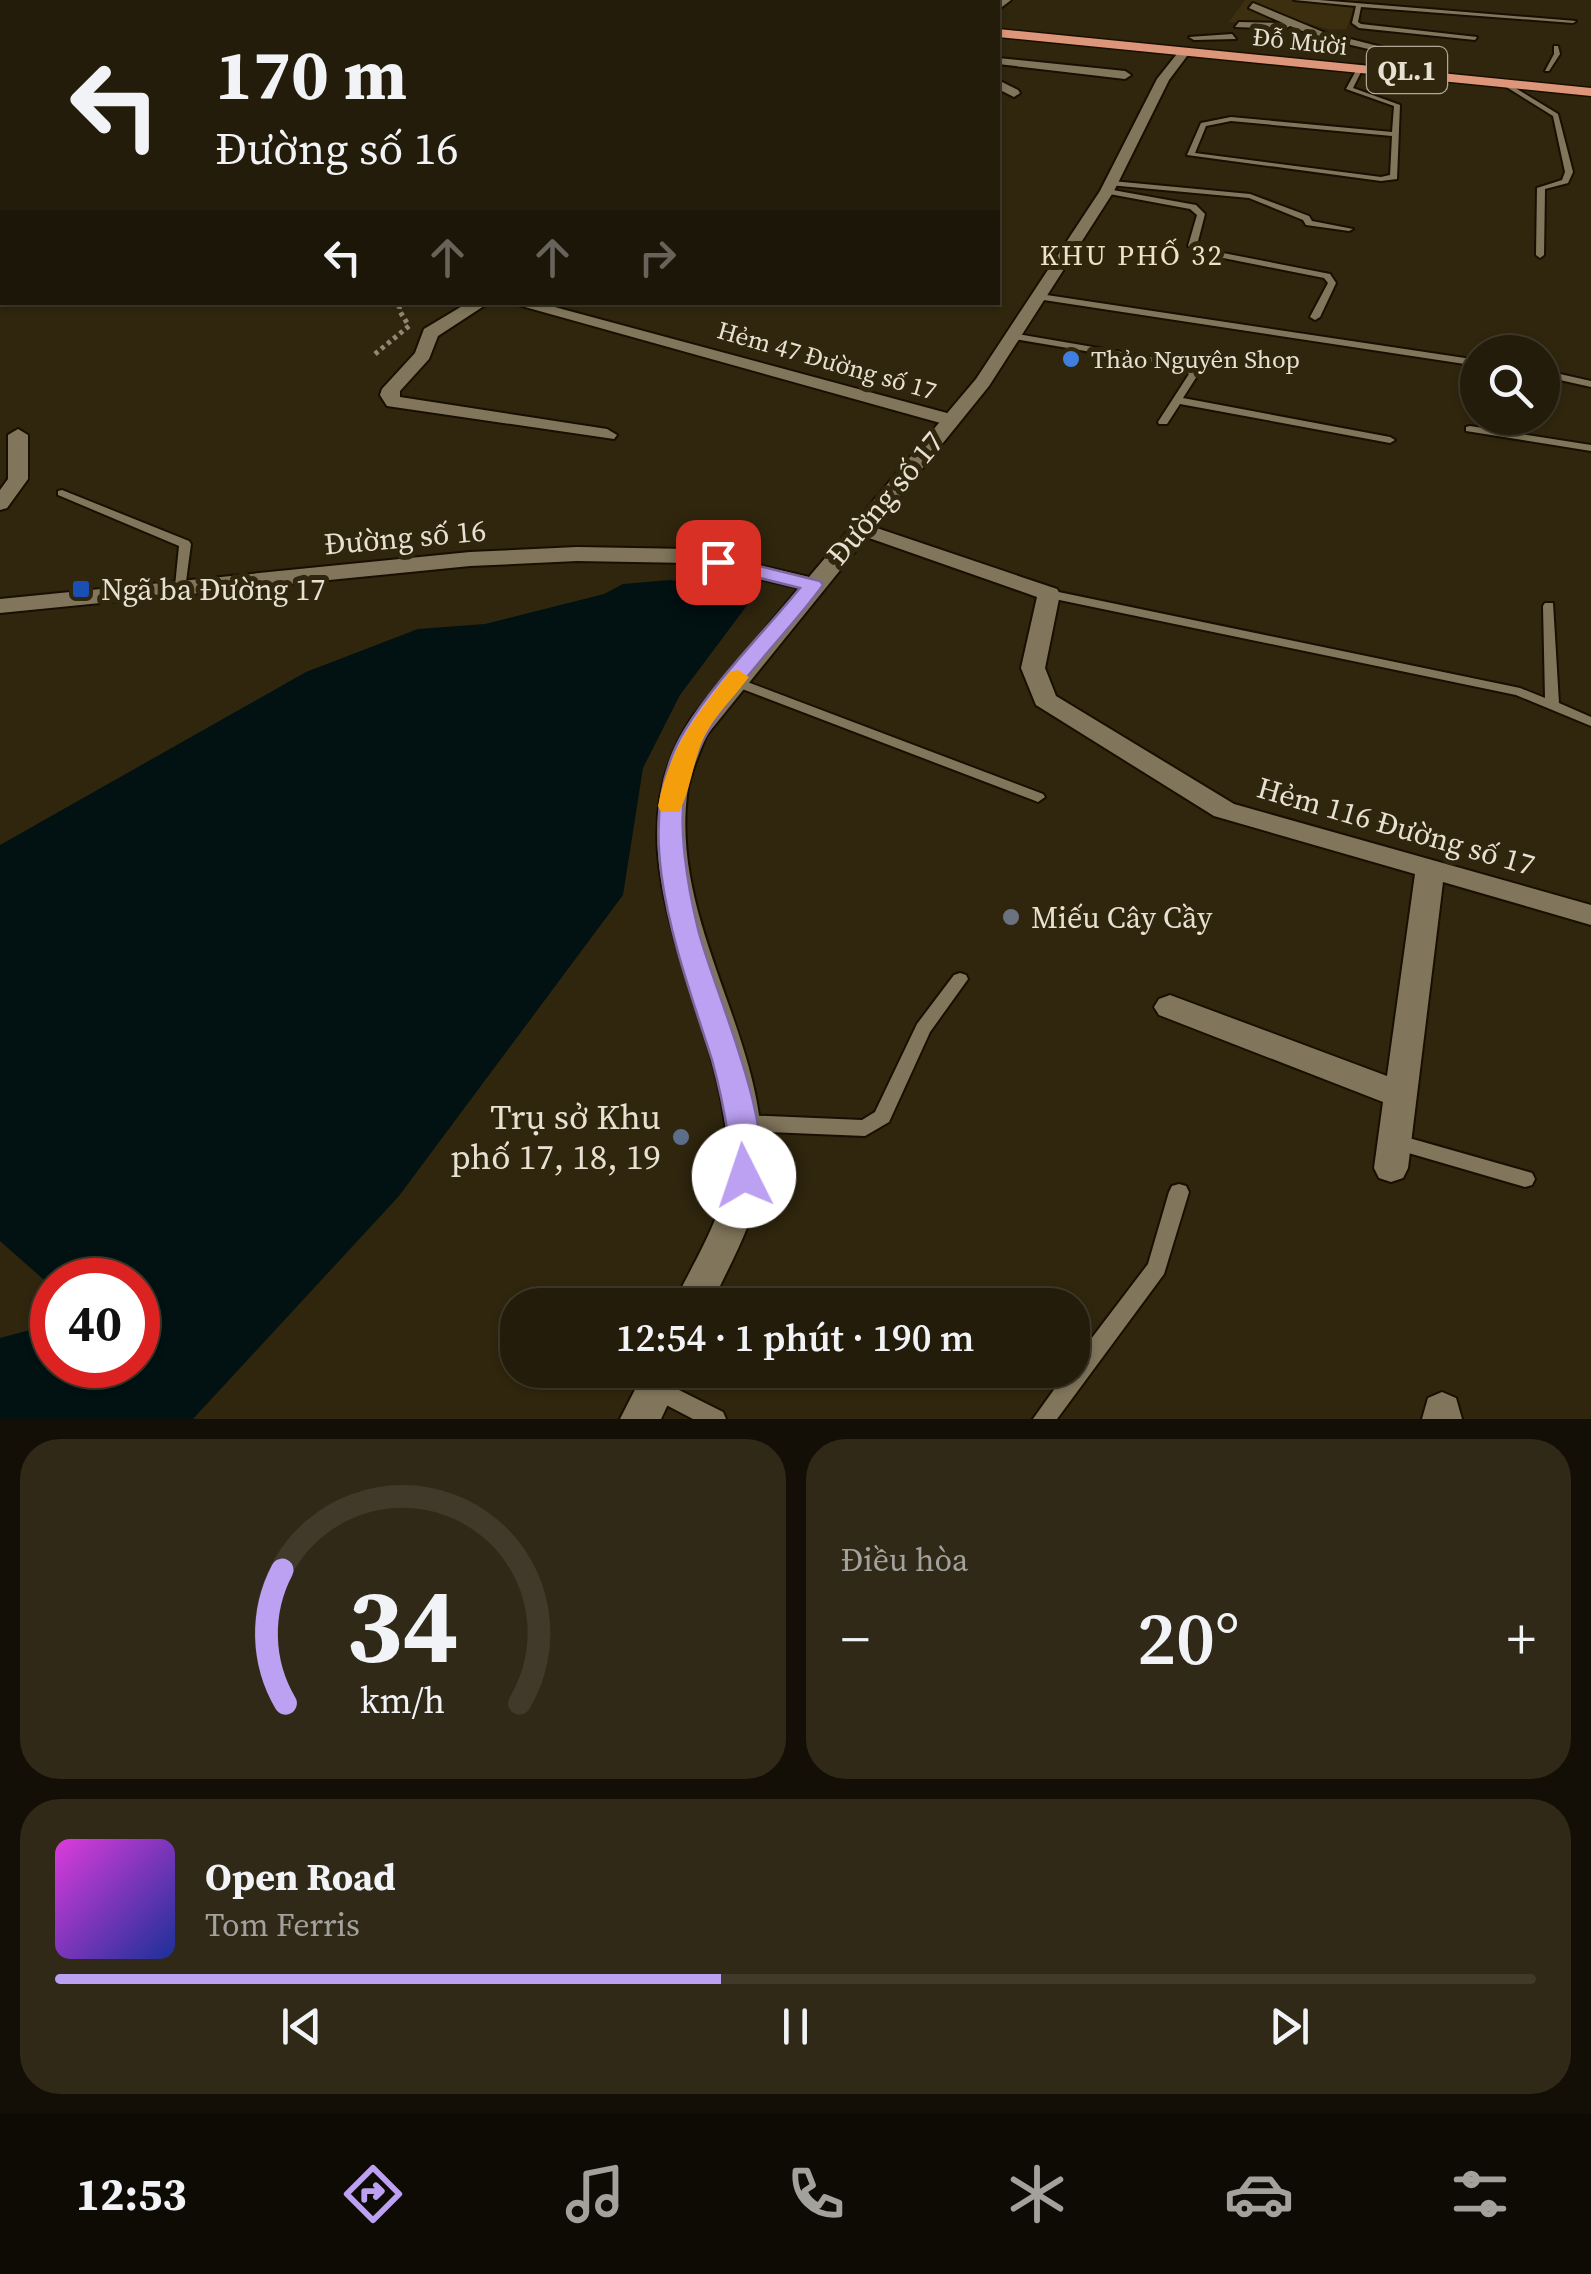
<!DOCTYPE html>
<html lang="vi">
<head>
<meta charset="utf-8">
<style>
  body { margin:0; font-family:"Source Serif 4",serif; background:#302918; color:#f1f3f6; height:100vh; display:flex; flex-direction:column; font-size:38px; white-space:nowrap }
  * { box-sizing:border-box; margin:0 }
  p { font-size:32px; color:#a3a19c }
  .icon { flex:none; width:55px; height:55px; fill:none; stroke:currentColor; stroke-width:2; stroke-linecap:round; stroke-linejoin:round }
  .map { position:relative; height:1419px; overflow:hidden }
  .drawer { display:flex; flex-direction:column; gap:20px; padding:20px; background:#140f06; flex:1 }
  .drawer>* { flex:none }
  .banner { position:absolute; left:0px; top:0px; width:1000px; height:305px; box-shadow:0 2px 8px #0004,0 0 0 2px #413a2b; background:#241c0a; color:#f1f3f6; overflow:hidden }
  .fabs { position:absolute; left:1460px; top:335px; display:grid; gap:20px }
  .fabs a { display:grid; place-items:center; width:100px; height:100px; border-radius:50%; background:#241c0a; box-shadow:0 2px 8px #0004,0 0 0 2px #413a2b; font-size:50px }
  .speed { position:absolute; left:30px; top:1258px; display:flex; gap:20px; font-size:50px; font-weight:700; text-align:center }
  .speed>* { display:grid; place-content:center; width:130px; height:130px; border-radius:50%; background:#241c0a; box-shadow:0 2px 8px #0004,0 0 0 2px #413a2b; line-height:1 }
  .speed .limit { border:15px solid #d22; background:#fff; color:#111 }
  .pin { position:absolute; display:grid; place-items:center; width:85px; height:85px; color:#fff; margin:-42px; border-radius:20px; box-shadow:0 5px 15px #0006 }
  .me { position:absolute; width:110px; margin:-55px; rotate:356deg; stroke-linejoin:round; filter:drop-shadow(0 0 8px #0008) }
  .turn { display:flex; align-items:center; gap:35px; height:210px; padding:0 50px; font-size:45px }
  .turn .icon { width:130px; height:130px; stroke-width:2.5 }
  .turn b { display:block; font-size:70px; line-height:85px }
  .lanes { display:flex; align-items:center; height:95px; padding:0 50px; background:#0003; justify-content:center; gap:50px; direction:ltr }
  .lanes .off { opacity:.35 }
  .big { font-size:75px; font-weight:600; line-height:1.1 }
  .drawer .widget { flex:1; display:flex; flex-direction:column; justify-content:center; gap:15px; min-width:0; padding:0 35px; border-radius:40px; background:#302918 }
  .drawer .dial { align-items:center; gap:0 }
  .dial svg { height:260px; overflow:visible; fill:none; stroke:#413a2b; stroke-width:7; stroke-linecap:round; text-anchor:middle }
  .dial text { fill:#f1f3f6; stroke:none }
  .song { display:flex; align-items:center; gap:30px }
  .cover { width:120px; height:120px; border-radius:15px; background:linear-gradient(135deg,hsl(300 70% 55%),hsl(230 70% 35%)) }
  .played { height:10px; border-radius:5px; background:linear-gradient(90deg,#bca0f2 45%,#413a2b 45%) }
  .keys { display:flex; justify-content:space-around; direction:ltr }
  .heat { display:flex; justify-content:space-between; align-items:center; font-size:55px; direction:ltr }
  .drawer .tiles { flex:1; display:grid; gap:20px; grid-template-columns:1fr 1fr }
  .widget:last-child { grid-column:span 2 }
  .trip { position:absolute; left:500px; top:1288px; width:590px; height:100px; border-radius:40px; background:#241c0a; box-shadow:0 2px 8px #0004,0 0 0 2px #413a2b; font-weight:600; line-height:100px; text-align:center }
  .tab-bar { display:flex; height:160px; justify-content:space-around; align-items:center; background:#0e0b04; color:#a3a19c }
  .tab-bar .icon { width:70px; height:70px }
  .tab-bar .on { color:#bca0f2 }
  .tab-bar b { font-size:45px; color:#f1f3f6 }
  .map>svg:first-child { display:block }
  .built { fill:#3c2f0f }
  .water { fill:#021112 }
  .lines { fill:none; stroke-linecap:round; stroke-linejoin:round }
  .service-casing { stroke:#180f00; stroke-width:4 }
  .minor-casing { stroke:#180f00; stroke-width:4 }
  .tertiary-casing { stroke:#180f00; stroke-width:4 }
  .trunk-casing { stroke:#180f00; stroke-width:3 }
  .path { stroke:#908875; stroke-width:5; stroke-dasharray:4 4; stroke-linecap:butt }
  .service { fill:#81765b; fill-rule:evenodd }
  .minor { fill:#81765b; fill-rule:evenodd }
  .tertiary { fill:#81765b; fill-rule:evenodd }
  .trunk { fill:#de967b; fill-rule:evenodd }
  .route { fill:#bca0f2; stroke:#7a689d; stroke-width:2.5 }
  .slow { fill:#f59e0b }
  .shop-dot { fill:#3f7fe0; stroke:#30260e; stroke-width:4 }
  .transit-dot { fill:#1a4fb4; stroke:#30260e; stroke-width:4 }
  .worship-dot { fill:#6b7280; stroke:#30260e; stroke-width:4 }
  .service-dot { fill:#5c6f8a; stroke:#30260e; stroke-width:4 }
  .labels { text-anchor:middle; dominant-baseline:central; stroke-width:10; stroke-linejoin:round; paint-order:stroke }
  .far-street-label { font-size:25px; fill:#e7e1d2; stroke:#30260e }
  .far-poi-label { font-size:25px; fill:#e7e1d2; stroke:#30260e; text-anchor:start }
  .shield { fill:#30260e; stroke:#b0a997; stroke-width:2.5 }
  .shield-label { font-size:28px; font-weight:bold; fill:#e7e1d2 }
  .far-neighbourhood-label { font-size:28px; letter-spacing:2.5px; fill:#efe2c5; stroke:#30260e }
  .street-label { font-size:30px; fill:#e7e1d2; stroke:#30260e }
  .poi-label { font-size:30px; fill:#e7e1d2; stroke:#30260e; text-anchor:start }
  .near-poi-label { font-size:35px; fill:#e7e1d2; stroke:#30260e; text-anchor:end }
</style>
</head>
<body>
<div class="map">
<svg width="1591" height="1419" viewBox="0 0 1591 1419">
  <rect width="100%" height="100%" fill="#30260e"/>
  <polygon class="built" points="1245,0 1358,0 1346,29 1331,30 1307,23 1229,22"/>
  <polygon class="water" points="670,580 720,588 751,600 680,695 643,768 623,895 399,1196 193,1419 0,1419 0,1338 52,1324 52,1365 138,1365 138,1280 52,1280 52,1287 0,1241 0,845 306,672 418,629 485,624 604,594 623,584"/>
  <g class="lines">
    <defs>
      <g id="service">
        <polygon points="399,0 406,0 408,2 402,2"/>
        <polygon points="467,0 474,0 476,2 470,2"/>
        <polygon points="1294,0 1319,0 1576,21 1573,23 1361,7 1358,22 1361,24 1477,37 1475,40 1359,28 1352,23 1356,6"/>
        <polygon points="1554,46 1558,46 1560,54 1549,71 1545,71 1554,54"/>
        <path d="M1359,65L1364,66L1353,88L1400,105L1397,179L1381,181L1187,155L1201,123L1231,117L1392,132L1394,106L1346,89ZM1231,121L1392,136L1390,175L1381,177L1195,153L1206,126Z"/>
        <polygon points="1500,81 1504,81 1558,114 1573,172 1568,183 1545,189 1544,255 1540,258 1536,255 1537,188 1562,180 1565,172 1553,116 1500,83"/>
        <polygon points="1112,181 1250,194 1309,216 1312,221 1353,229 1349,231 1306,225 1303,220 1249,198 1109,185 1108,183"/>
        <polygon points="1107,189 1196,205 1205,214 1197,245 1208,250 1330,274 1336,283 1320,317 1315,320 1310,317 1328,283 1324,278 1203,254 1188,246 1197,215 1190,209 1104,193 1103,191"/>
        <polygon points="1040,294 1478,360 1478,366 1037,299 1036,297"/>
        <polygon points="1011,333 1186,363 1199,373 1183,398 1390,437 1395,440 1390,443 1180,404 1167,424 1159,424 1158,422 1189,374 1180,367 1008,338 1006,336"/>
        <polygon points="1542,370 1591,381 1591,387 1542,376"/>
        <polygon points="1470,426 1591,445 1591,451 1466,431 1466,427"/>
        <polygon points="62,490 189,541 191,544 185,589 181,590 175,586 179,546 58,495 58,491"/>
        <polygon points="1049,590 1520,688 1545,698 1543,606 1545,603 1553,603 1559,703 1591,717 1591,726 1516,695 1045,597 1043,594"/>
        <polygon points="734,677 1043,794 1045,797 1038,802 1033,800 729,684 727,681"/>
        <polygon points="960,973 966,975 968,979 930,1032 889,1122 865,1136 741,1131 734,1128 732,1123 734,1118 741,1115 862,1120 875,1112 917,1024 954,975"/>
        <polygon points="1395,1134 1525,1171 1532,1173 1535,1179 1532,1185 1525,1187 1388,1147 1386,1142 1388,1137"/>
        <polygon points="1179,1184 1186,1186 1189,1192 1164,1274 1057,1419 1033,1419 1068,1370 1072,1370 1072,1364 1148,1264 1169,1192 1172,1186"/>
        <polygon points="657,1379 723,1412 726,1419 693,1419 649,1396 646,1389 649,1382"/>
      </g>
      <g id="minor">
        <polygon points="193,0 219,0 220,2 192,2"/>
        <polygon points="332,0 343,0 344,2 334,2"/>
        <polygon points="1000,0 1011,0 998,10"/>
        <rect x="0" y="32" width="2" height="7"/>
        <polygon points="998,58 1125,71 1131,75 1125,79 998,64"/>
        <polygon points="998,80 1018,90 1020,93 1014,97 998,89"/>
        <polygon points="2,245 2,261 0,262 0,246"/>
        <polygon points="469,302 490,302 438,336 429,359 400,391 400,397 607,429 617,435 614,439 387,406 380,395 382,389 415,353 424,329"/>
        <polygon points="507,302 536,302 958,416 960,420 958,424 944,424"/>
        <polygon points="18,429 28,435 28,479 7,508 0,510 0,490 8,479 8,435"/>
        <polygon points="859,522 1057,589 1060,594 1045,668 1056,696 1234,804 1591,905 1591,925 1443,882 1408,1168 1403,1178 1391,1182 1379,1178 1374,1168 1383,1102 1159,1015 1154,1007 1159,999 1170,995 1387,1076 1415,874 1214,816 1036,705 1021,668 1037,597 852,532 848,528"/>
        <polygon points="1442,1392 1456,1398 1462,1419 1422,1419 1428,1398"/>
      </g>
      <g id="tertiary">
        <polygon points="1253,3 1323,32 1417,56 1411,59 1334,41 1343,49 1337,52 1315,36 1290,26 1285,29 1235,27 1239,22 1283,23 1249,8"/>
        <polygon points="1232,34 1236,39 1194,40 1189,37"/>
        <path d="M1180,50L1190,52L1169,80L1114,191L989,386L706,736C699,755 689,775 687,795C671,930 773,1046 761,1176C756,1221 729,1265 711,1305H673C692,1264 724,1218 727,1171C735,1018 593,863 693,716L799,588L690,563L577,561L470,566L0,613V599L470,552L577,547L690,549L809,577L976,379L1100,191L1157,79Z"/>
        <polygon points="645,1370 684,1370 661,1419 620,1419"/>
      </g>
      <g id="trunk">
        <polygon points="646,0 716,0 718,2 649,2"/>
        <polygon points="745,0 782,0 784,2 748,2"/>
        <polygon points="790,0 827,0 829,2 793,2"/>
        <polygon points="998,29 1591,88 1591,96 998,37"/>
      </g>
    </defs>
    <use href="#service" class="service-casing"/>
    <use href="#minor" class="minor-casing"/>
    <use href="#tertiary" class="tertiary-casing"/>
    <use href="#trunk" class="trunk-casing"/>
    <polyline class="path" points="375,354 409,326 399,310 400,302"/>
    <use href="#service" class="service"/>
    <use href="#minor" class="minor"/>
    <use href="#tertiary" class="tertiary"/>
    <use href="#trunk" class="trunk"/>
  </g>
  <path class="route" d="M718,556L820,581L823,585C779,646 703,711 686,785C677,825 688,888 698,929C712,986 781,1135 755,1186L744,1190L733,1186C726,1171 731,1157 729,1141C725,1115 719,1085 712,1060C681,961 625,826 685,730C714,682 764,632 800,588L711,566L708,562Z"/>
  <path class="slow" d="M738,670L749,677C735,696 716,714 705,735C693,759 691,790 679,812H661L658,806C669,749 695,717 730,672Z"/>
  <circle class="shop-dot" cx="1071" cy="359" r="10"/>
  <rect class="transit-dot" x="71" y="579" width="20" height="20" rx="5"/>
  <circle class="worship-dot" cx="1011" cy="917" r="10"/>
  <circle class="service-dot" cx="681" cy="1137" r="10"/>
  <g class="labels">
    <g class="far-street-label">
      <text transform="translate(1300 41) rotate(6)">Đỗ Mười</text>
      <text transform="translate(827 360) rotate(16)">Hẻm 47 Đường số 17</text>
    </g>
    <g class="far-poi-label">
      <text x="1091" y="359">Thảo Nguyên Shop</text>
    </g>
    <rect class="shield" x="1367" y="47" width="80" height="46" rx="8"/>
    <g class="shield-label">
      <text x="1407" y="70">QL.1</text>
    </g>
    <g class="far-neighbourhood-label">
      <text x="1132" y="255">KHU PHỐ 32</text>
    </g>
    <g class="street-label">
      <text transform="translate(885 498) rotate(-50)">Đường số 17</text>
      <text transform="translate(405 537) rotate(-5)">Đường số 16</text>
      <text transform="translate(1396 826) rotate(16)">Hẻm 116 Đường số 17</text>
    </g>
    <g class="poi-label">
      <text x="101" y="589">Ngã ba Đường 17</text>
      <text x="1031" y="917">Miếu Cây Cầy</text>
    </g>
    <g class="near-poi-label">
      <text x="661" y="1117">Trụ sở Khu<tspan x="661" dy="40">phố 17, 18, 19</tspan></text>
    </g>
  </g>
</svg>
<div class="fabs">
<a><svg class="icon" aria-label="search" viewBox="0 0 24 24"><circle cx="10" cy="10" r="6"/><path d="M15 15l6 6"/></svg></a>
</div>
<div class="speed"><div class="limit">40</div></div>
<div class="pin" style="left:718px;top:562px;background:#d93025"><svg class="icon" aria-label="arrive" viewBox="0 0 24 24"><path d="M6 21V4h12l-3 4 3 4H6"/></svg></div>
<svg class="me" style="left:744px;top:1176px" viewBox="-20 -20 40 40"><circle r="19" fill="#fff"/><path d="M0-13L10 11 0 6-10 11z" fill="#bca0f2"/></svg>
<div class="trip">12:54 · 1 phút · 190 m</div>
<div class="banner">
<div class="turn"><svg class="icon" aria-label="left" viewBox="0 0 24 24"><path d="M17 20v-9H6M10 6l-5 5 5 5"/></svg><div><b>170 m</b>Đường số 16</div></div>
<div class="lanes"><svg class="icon" aria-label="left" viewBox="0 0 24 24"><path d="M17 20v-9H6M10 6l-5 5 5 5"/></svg><svg class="icon off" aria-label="ahead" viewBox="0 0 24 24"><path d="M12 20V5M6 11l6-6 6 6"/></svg><svg class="icon off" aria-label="ahead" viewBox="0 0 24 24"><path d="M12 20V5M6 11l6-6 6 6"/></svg><svg class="icon off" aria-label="right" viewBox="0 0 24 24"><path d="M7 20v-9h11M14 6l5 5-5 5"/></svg></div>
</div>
</div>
<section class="drawer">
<div class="tiles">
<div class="widget dial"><svg viewBox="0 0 100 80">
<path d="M14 69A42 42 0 1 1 86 69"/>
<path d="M14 69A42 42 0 0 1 13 28" stroke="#bca0f2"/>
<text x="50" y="56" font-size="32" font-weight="700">34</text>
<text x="50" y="72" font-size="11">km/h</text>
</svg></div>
<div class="widget"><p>Điều hòa</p>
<div class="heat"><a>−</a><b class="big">20°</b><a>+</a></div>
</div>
<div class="widget">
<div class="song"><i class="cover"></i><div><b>Open Road</b><p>Tom Ferris</p></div></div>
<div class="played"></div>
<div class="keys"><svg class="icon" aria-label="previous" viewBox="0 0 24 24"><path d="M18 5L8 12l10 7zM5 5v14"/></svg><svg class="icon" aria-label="pause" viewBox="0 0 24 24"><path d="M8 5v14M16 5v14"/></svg><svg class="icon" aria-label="next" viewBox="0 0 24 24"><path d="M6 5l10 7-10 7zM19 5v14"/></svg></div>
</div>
</div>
</section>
<nav class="tab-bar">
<b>12:53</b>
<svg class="icon on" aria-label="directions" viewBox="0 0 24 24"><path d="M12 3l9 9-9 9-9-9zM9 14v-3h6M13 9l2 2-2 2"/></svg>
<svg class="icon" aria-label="music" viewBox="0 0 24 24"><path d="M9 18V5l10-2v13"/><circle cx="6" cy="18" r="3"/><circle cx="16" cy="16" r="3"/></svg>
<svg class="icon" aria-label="phone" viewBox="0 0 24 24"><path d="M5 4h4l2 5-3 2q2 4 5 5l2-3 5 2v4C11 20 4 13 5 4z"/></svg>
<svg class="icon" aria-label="climate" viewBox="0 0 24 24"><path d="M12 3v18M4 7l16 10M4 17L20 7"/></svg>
<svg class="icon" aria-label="car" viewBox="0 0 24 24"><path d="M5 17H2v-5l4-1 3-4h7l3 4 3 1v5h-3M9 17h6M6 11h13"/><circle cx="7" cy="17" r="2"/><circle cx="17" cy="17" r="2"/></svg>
<svg class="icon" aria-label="filters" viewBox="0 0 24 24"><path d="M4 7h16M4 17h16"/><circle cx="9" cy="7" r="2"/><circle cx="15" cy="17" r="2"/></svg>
</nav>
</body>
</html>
